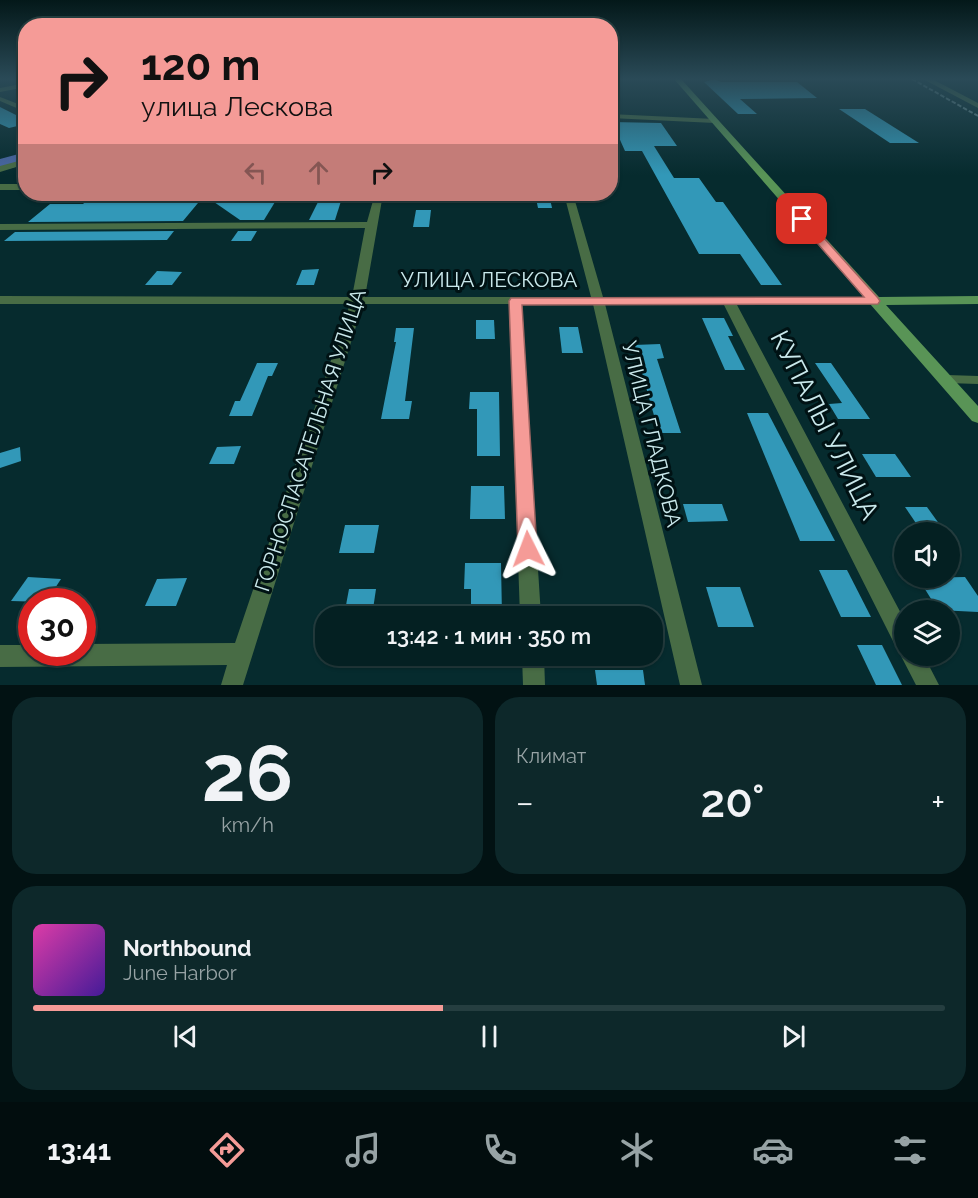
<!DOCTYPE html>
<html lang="ru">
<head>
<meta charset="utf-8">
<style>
  body { margin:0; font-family:Raleway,sans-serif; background:#0d282a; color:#f1f3f6; height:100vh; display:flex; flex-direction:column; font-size:22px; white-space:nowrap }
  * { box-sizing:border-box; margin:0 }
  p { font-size:20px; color:#97a3a5 }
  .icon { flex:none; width:33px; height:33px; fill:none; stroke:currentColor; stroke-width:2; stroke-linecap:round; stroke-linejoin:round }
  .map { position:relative; height:685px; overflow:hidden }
  .details { display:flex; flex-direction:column; gap:12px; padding:12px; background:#021213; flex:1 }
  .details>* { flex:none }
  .banner { position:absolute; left:18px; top:18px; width:600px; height:183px; border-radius:24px; box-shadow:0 2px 4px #0004,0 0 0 2px #253e40; background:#f59b97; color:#111; overflow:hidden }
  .controls { position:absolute; left:894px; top:522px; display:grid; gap:12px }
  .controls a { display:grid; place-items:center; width:66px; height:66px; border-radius:50%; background:#042022; box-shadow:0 2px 4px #0004,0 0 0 2px #253e40; font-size:30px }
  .speed { position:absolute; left:18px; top:588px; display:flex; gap:12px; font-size:30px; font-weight:700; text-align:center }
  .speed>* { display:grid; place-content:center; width:78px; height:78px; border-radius:50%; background:#042022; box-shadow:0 2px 4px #0004,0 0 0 2px #253e40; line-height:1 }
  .speed .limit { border:9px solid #d22; background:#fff; color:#111 }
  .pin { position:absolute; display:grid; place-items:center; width:51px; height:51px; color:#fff; margin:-26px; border-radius:12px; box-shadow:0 3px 9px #0006 }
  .me { position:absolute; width:66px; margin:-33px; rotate:357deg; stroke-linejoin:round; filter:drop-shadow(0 0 4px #0008) }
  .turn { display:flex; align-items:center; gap:21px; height:126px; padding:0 24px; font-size:27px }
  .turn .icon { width:78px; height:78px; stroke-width:2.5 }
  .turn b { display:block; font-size:42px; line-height:51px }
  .lanes { display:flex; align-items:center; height:57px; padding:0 24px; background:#0003; justify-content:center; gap:30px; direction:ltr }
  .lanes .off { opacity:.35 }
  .big { font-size:45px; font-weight:600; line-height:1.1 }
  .details .card { flex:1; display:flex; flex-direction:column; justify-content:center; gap:9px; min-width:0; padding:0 21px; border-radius:24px; background:#0d282a }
  .details .dial { align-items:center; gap:0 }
  .dial b { font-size:78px; line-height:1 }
  .song { display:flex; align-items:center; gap:18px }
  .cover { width:72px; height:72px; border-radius:9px; background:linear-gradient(135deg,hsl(320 70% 55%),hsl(260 70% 35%)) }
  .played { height:6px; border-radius:3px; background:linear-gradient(90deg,#f59b97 45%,#253e40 45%) }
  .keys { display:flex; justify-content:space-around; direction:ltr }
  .heat { display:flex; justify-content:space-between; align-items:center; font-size:33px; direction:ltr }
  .details .tiles { flex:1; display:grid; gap:12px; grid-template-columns:1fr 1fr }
  .card:last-child { grid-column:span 2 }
  .trip { position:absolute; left:315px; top:606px; width:348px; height:60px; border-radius:24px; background:#042022; box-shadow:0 2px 4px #0004,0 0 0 2px #253e40; font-weight:600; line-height:60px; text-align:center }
  .tab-bar { display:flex; height:96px; justify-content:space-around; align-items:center; background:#020d0e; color:#97a3a5 }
  .tab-bar .icon { width:42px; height:42px }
  .tab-bar .current { color:#f59b97 }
  .tab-bar b { font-size:27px; color:#f1f3f6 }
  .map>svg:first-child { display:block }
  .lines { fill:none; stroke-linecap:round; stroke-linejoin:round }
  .river { fill:#4967a4; fill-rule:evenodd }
  .building { fill:#3298b8 }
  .lane { stroke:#486c45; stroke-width:8 }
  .street { fill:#486c45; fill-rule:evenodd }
  .secondary { fill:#599456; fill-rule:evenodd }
  .rail { stroke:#709295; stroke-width:2; stroke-dasharray:4.5 2; stroke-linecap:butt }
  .route { fill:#f59b97; stroke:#9f6562; stroke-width:1.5 }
  .labels { text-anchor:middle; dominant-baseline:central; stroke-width:6; stroke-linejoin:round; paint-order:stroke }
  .street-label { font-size:21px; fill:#cae9ec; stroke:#001214 }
  .near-street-label { font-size:26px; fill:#cae9ec; stroke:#001214 }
</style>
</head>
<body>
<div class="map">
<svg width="978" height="685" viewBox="0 0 978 685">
  <rect width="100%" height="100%" fill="#062b2e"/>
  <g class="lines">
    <polygon class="river" points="26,152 26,164 0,171 0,159"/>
  </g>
  <g class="building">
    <polygon points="715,79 721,82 797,82 817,98 740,99 757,114 738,114 704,82"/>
    <polygon points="0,107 26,120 26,124 9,128 0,124"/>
    <polygon points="839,109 865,109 919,143 890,143"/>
    <polygon points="612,122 661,123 677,146 654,146 674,178 699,178 716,202 723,202 782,285 761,285 740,254 699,254 642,151 625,151"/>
    <polygon points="535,194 549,194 552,208 538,208"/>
    <polygon points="142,200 140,203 198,203 183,221 28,222 50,204 83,204 86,201"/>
    <polygon points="322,201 341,201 335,220 309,220 318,202"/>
    <polygon points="214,202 275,202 264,220 240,220"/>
    <polygon points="416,210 431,210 429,227 413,227"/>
    <polygon points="174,231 167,240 4,241 15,232"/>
    <polygon points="238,231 257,231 251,241 231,241"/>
    <polygon points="319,269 314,285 296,285 302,270"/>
    <polygon points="157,271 182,272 172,285 145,285"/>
    <polygon points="702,318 724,318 733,336 728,336 745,370 725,370"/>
    <polygon points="476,320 494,320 495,339 476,339"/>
    <polygon points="559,327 578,327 583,353 562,353"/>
    <polygon points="396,328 414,328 405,401 412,401 409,419 381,419 396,342 394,342"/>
    <polygon points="660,344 664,358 657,359 681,433 659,433 634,345"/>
    <polygon points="257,363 278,363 272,376 268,376 252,416 229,416 235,401 240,401"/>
    <polygon points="815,363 831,363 870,419 838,419 829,404 842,403"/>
    <polygon points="470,392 499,392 500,456 477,456 477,409 469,409"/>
    <polygon points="747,413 768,413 835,541 800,541"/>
    <polygon points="241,446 234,464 209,464 217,447"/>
    <polygon points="20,447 21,461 0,468 0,453"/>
    <polygon points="862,454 895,454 911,477 876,477"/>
    <polygon points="471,486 504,486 505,519 470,519"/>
    <polygon points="683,504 722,504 728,521 688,522"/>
    <polygon points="905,507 927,507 945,532 922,532"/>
    <polygon points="345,525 379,525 374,553 339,553"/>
    <polygon points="465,563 501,563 502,616 471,616 471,589 464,589"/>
    <polygon points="819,570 847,570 871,617 841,617"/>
    <polygon points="28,577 61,579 46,602 11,601"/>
    <polygon points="965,577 978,596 978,612 938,610 918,578"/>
    <polygon points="187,578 176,606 145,606 157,579"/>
    <polygon points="706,587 740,587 754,627 718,627"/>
    <polygon points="349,589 376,589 372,616 344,616"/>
    <polygon points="857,645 882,645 902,685 876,685"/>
    <polygon points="595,670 643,670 645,685 597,685"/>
  </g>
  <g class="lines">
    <polyline class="lane" points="947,379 978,380"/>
    <g class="street">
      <polygon points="923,79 932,79 978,103 978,108"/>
      <polygon points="26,83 26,87 0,92 0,88"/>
      <polygon points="0,97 26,107 26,112 0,101"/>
      <polygon points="610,114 715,119 719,121 715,123 610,118"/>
      <polygon points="26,159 26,164 0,172 0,166"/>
      <rect x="0" y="184" width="26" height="6"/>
      <polygon points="68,194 383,194 365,297 591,297 564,194 573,194 603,297 878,298 880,301 874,305 737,305 904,619 904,656 924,656 939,685 916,685 901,656 903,650 896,647 724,305 605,304 702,685 680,685 593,304 521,304 541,616 520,616 509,304 363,304 243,685 221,685 227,665 0,667 0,645 32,645 32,652 82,652 82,644 235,643 350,304 0,304 0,296 352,297 365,228 0,230 0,224 367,222 374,197 73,197"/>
      <polygon points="522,656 544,656 545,685 523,685"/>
    </g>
    <polygon class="secondary" points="674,79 681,79 879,297 978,296 978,304 886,305 978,406 978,423 972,421"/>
    <polyline class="rail" points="912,79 978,116"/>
  </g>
  <linearGradient id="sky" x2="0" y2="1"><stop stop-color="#031819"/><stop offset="0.45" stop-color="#2a4a57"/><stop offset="1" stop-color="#2a4a57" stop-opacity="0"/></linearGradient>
  <rect width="978" height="175" fill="url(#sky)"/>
  <polygon class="route" points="798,217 805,217 878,298 880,301 878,304 522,305 537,549 534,555 528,557 521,555 518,549 509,301 511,298 864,297 798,221"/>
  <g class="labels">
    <g class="street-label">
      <text x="489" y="279">УЛИЦА ЛЕСКОВА</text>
      <text transform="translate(652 434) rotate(76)">УЛИЦА ГЛАДКОВА</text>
      <text transform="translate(310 440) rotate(-72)">ГОРНОСПАСАТЕЛЬНАЯ УЛИЦА</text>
    </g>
    <g class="near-street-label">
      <text transform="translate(825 425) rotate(63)">КУПАЛЫ УЛИЦА</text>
    </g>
  </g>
</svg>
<div class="controls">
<a><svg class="icon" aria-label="sound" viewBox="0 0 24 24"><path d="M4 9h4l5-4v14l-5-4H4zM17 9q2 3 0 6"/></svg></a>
<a><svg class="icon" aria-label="layers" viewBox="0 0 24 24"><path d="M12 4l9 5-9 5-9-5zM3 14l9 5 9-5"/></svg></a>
</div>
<div class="speed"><div class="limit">30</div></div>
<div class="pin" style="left:802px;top:219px;background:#d93025"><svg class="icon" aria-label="arrive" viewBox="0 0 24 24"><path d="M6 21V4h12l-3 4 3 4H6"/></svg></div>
<svg class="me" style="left:528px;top:549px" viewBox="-20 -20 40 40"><path d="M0-17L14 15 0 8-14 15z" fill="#f59b97" stroke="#fff" stroke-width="4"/></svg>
<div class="trip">13:42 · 1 мин · 350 m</div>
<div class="banner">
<div class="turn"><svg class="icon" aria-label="right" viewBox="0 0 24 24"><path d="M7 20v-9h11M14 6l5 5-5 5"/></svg><div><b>120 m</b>улица Лескова</div></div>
<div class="lanes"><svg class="icon off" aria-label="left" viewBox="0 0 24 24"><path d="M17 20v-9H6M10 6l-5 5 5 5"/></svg><svg class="icon off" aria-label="ahead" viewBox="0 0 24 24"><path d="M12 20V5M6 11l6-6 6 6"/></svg><svg class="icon" aria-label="right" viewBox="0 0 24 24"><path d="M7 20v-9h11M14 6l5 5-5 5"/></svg></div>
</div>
</div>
<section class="details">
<div class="tiles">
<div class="card dial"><b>26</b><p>km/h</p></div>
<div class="card"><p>Климат</p>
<div class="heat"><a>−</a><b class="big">20°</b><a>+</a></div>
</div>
<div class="card">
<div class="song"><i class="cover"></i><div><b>Northbound</b><p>June Harbor</p></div></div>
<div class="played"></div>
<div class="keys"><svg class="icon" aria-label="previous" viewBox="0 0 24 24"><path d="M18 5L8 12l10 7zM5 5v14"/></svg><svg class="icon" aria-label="pause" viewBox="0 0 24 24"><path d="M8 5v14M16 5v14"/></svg><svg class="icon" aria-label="next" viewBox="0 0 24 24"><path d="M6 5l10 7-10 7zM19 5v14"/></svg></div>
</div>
</div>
</section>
<nav class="tab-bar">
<b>13:41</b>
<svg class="icon current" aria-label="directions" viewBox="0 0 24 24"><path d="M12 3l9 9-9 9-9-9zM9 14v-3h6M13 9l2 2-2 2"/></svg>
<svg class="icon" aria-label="music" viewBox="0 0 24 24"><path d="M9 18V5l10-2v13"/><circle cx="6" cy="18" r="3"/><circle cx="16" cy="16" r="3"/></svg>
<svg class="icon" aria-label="phone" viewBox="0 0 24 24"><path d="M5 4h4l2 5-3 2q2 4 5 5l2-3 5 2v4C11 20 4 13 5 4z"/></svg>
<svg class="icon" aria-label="climate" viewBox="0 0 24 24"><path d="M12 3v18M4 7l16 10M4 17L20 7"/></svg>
<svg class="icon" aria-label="car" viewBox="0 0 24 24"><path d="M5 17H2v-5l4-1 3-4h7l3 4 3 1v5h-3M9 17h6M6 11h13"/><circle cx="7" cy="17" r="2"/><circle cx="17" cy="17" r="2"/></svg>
<svg class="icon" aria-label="filters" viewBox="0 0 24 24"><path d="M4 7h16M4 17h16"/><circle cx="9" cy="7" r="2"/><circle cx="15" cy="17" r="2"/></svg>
</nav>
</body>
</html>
